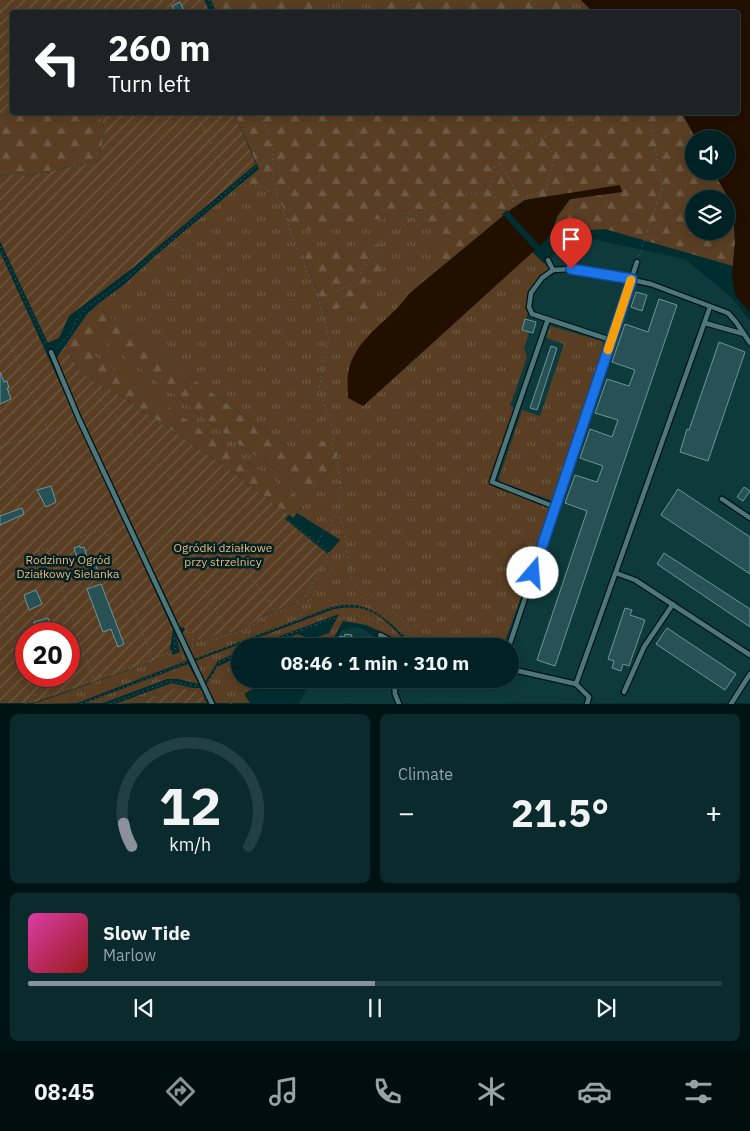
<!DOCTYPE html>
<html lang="en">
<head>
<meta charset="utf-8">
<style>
  body { margin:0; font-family:"IBM Plex Sans",sans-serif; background:#0a2a2c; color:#f1f3f6; height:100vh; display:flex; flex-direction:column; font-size:19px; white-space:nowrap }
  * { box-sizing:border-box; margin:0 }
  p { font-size:16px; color:#95a4a6 }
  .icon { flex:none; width:28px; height:28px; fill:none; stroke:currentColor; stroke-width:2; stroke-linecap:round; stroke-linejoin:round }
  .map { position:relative; height:704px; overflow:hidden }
  .side { display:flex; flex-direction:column; gap:10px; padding:10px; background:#001314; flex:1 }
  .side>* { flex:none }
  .top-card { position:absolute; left:10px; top:10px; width:730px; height:105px; border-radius:5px; box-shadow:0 2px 12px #0003,0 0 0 1px #223f41; background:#202124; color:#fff; overflow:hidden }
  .tools { position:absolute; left:685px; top:130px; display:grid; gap:10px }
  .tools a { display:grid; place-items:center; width:50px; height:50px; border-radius:50%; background:#002224; box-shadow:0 2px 12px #0003,0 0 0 1px #223f41; font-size:25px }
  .speed { position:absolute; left:15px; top:622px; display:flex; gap:10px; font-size:25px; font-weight:700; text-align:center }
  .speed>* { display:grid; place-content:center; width:65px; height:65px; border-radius:50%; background:#002224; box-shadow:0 2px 12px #0003,0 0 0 1px #223f41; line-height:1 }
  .speed .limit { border:8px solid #d22; background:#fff; color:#111 }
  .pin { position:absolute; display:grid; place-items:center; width:42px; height:42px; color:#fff; margin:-51px -21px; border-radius:50% 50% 50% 0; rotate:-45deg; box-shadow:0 0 5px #0007 }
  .pin .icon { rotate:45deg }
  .me { position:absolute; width:55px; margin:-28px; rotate:18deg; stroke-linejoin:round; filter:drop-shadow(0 0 4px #0008) }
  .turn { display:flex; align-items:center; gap:18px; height:105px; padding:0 15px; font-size:22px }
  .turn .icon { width:65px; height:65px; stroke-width:2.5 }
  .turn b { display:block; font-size:35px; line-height:42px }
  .big { font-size:38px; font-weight:700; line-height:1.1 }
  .side .widget { flex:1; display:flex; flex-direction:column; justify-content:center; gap:8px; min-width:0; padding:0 18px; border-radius:8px; background:#0a2a2c }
  .side .dial { align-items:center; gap:0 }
  .dial svg { height:130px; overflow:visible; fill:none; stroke:#223f41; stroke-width:7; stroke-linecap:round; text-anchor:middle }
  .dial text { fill:#f1f3f6; stroke:none }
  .song { display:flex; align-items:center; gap:15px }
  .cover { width:60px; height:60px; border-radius:8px; background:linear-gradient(135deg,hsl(320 70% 55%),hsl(0 70% 35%)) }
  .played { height:5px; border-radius:2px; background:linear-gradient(90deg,#8c9099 50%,#223f41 50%) }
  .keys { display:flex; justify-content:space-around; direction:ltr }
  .heat { display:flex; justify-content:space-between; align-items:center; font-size:28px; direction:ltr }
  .side .tiles { flex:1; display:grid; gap:10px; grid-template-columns:1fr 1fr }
  .widget:last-child { grid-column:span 2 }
  .trip { position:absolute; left:231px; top:638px; width:288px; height:50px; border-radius:25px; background:#002224; box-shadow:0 2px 12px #0003,0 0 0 1px #223f41; font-weight:700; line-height:50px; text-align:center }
  .menu { display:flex; height:80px; justify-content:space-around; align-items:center; background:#000e0e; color:#95a4a6 }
  .menu .icon { width:35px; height:35px }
  .menu .active { color:#8c9099 }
  .menu b { font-size:22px; color:#f1f3f6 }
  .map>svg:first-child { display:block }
  .built { fill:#0e3a3c }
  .grass { fill:url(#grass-tufts); fill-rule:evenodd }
  .forest { fill:url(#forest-firs); fill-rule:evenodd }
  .garden { fill:url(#garden-furrows); fill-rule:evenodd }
  .water { fill:#210f00 }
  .pier { fill:#002d30 }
  .building { fill:#275154; stroke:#6b9799 }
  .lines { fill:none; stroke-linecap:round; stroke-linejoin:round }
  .service-casing { stroke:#001315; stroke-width:7 }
  .path { stroke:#507476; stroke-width:1; stroke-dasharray:1 4; stroke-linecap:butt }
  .service { stroke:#4d777a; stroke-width:4.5 }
  .route-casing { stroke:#114b97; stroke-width:12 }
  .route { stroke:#1a73e8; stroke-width:9 }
  .slow { stroke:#f59e0b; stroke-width:9 }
  .labels { text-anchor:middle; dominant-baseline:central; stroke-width:5; stroke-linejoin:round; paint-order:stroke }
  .park-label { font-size:12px; fill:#f1b478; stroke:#012224 }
</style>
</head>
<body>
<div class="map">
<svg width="750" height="704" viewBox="0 0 750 704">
  <defs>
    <pattern id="grass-tufts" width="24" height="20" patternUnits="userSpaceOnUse" patternTransform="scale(1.25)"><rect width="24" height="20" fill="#593e23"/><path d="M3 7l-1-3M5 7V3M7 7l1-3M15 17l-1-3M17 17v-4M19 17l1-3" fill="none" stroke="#6f5942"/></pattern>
    <pattern id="forest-firs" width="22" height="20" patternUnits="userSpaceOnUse" patternTransform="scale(1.25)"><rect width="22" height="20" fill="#593e23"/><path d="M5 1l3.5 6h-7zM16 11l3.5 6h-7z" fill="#6f5942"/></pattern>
    <pattern id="garden-furrows" width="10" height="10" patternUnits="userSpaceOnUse" patternTransform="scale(1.25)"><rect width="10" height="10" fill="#593e23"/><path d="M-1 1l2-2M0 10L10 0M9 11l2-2" fill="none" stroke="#6f5942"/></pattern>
  </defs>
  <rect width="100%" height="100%" fill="#002d30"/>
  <g class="built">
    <polygon points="577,236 685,259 731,297 750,321 750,703 299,704 312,679 510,679 510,646 405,646 435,632 519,285"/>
    <polygon points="359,627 389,646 330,646 342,630"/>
  </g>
  <g class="grass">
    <polygon points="318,0 381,0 381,12 325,12"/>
    <polygon points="564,0 581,0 593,12 574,12"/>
    <path d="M242,183C278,186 281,201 294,231L405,215L439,227L435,272L409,294L399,308L364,341L348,373L363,406L532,252L550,269L527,293L528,314L522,329L529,332L524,349L527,357L510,406L514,408L489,482L550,508L532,567L503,646H436L403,642L366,625L343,621L333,639L326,638L322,646H265L298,634L311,639L329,633L339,614L253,646H240V651L218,661L205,682L195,661L334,609C367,603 380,614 402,637L404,636C383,614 363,599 331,607L194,659L182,636L185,628L224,634L246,628L260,617L298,602L327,555L340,540L297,513L305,502L87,351L99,336L231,439L313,495L340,451L296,452L212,393L105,313L98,304L126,283L155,256ZM304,256L355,287L358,291L355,316L342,308L325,312Z"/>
    <polygon points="550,326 602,341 605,350 554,498 551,500 499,482 499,478 522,410 540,416 564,344 546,338"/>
    <polygon points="176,636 187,660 186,661 77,703 33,704 180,652"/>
    <polygon points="240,656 240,679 262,679 257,686 244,694 250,703 216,703 206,685 217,667"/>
    <polygon points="188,664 199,684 178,679 167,679 103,703 85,703"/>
    <polygon points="172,683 192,688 200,688 208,703 200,692 178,687 136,703 115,704"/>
  </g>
  <g class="forest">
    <polygon points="211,0 318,0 325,12 216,12"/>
    <polygon points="381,0 564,0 574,12 381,12"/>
    <polygon points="12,111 98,113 105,129 99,161 24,176 22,172 0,176 0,116"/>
    <path d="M234,113H682L696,139H694V171H713L733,206L735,242L733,266L605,229L551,233L557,217L570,199L621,192L620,186L525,200L435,272L438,227L405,215L294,232C281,201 278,187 242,183L259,169ZM694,199H726V231H694Z"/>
    <polygon points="379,245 381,272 356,287 358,291 371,288 380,311 355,316 342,308 325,312 304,256 306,251"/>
    <polygon points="98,304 105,313 212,393 296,452 310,434 340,451 313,495 231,439 100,337 88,351 305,502 293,518 226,467 123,397 81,373 65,346 87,314"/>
  </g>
  <g class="garden">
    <polygon points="0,0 204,0 210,12 12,12 12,111 0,116"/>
    <polygon points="98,113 234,113 256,164 134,267 69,316 59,338 48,343 0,241 0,176 22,172 25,176 99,161 105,129"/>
    <path d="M0,252L173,630L170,648L172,655L33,703H0ZM26,634H69V676H26Z"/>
    <polygon points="65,346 81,373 123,397 226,467 289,515 285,519 328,554 298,602 260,617 246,628 224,634 218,634 200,641 185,628 180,627 55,360"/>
    <polygon points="178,687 200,692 207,703 136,703"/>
  </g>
  <g class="water">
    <polygon points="581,0 750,0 750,313 735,295 732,275 735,242 733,206 713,171 726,171 726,139 696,139 682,113 738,112 738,12 593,12"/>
    <path d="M620,185L622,192L570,199L557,217L551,233L545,241L363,406L348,398C348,390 347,382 348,374C353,339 390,321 409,294L510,210L525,200Z"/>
  </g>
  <polygon class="pier" points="507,210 541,247 536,251 502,214"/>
  <g class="building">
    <polygon points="180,2 185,12 175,12 172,6"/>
    <polygon points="636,292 647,295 642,311 631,307"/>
    <polygon points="659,299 677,305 555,666 537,660 587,511 565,503 575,475 597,482 603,466 580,458 590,429 612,437 618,420 595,413 607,379 629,386 635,370 612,362 625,324 648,332"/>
    <polygon points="525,319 536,322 533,333 522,330"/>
    <polygon points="719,342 745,352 708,461 680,452 687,429 689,430"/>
    <polygon points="551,346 557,348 537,410 530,408"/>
    <polygon points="0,372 4,382 7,381 9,388 7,388 11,399 0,404"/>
    <polygon points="51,486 56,502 46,507 37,490"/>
    <polygon points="744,487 750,491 743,501 737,497"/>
    <polygon points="678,489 750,537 750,574 661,515"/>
    <polygon points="22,508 24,514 0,525 0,516"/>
    <polygon points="80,546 80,548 84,547 87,557 92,555 98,572 92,574 87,561 79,563 74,548"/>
    <polygon points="664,553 750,609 750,627 657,564"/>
    <polygon points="101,584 124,644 118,647 111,629 103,632 87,589"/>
    <polygon points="36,590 42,604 29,610 24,595"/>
    <polygon points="625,608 632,610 630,615 645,620 629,666 623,664 621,671 612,668 614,661 608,659"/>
    <polygon points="48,618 54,634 38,634 34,622"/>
    <polygon points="667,628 736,674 725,690 656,644"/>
    <polygon points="345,634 352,635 350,646 337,646 340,636 344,637"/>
  </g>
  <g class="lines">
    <defs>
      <g id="service">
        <polyline points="548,260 553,270"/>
        <polyline points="548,319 492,482 555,507"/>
        <polyline points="705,323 744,334"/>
        <polyline points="611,340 532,314 529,307 531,293 542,278 553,270 571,269 606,274 651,284 728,313 736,322 750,343"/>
        <polyline points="51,352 79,419 212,704"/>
        <polyline points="722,499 750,518"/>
        <polyline points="616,573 635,580 750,655"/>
        <polyline points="380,635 401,646"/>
        <polyline points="405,642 405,646"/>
        <polyline points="509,646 637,262"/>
        <polyline points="510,669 576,684 710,307"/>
        <polyline points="394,679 395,694 399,704"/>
        <polyline points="576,684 589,697 587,704"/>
        <polyline points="624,692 644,647 673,604"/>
        <polyline points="731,704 750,674"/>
      </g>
    </defs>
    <use href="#service" class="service-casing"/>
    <g class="path">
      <polyline points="66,0 72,12"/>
      <polyline points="138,0 145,12"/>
      <polyline points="209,0 214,12"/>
      <polyline points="408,0 416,11 432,0"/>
      <polyline points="531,0 540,12"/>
      <polyline points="314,12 346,0"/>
      <polyline points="195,112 233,186 255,185 263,188 277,197 282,205 296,247 318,297 329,338 319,389 333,429 332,447 338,463 342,495 337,513 329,527 322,533 318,544"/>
      <polyline points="258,112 270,134 273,152 272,168 277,197"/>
      <polyline points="261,164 271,167"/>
      <polyline points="500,164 513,183 513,201"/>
      <polyline points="489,192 494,168 510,153 598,112"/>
      <polyline points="496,202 500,200 506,207"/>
      <polyline points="505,208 513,202 546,190 554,157 542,138"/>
      <polyline points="175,238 180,249 187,251 198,266 196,271 189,278 190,284 197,285 198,281 206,278"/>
      <polyline points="0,247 47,346"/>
      <polyline points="639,256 662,188 650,117"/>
      <path d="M318,297C329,294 345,290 353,282C360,274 365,265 372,257C404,222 439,190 489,193L497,202"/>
      <polyline points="0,324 48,430"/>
      <polyline points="57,348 69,335 78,318 89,306 124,280 273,152"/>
      <polyline points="95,393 198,510"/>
      <polyline points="49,430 72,481"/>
      <polyline points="0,447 74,421"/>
      <polyline points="0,463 17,501"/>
      <polyline points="170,536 211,600 222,623"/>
      <polyline points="47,549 94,679"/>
      <path d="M347,552L352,581L357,588C371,597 411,619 410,637"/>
      <polyline points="148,555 198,511 267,598 276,613"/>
      <polyline points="0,564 102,530 107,534 152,658"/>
      <polyline points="307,595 309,602 335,565 347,552 343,525 337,514"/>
      <polyline points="0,598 26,672"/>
      <polyline points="188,636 195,641"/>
      <polyline points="192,646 247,629 266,617 296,606 307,594 329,555 328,551 287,519"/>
      <path d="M259,646L333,618C340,621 345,616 352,616C366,615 382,625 392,634"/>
      <polyline points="284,646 309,602"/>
      <path d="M198,658L327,609C358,600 382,612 402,635"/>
      <polyline points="28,676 36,699"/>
      <polyline points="209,680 220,662 240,653"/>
      <polyline points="25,704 171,652 175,649 174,637"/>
      <polyline points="81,704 185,663"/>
      <polyline points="110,704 169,681 197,686"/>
      <polyline points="231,704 259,679"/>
    </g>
    <use href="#service" class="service"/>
  </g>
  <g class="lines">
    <defs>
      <polyline id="route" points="533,573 632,279 571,269"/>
    </defs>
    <use href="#route" class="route-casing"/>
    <use href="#route" class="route"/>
    <polyline class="slow" points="608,350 631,280"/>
  </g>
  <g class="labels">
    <g class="park-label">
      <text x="223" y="547">Ogródki działkowe<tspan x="223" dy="14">przy strzelnicy</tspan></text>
      <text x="68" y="559">Rodzinny Ogród<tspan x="68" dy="14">Działkowy Sielanka</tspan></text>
    </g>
  </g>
</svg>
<div class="tools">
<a><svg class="icon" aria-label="sound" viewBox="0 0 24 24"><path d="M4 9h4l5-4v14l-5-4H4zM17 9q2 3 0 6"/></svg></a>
<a><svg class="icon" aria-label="layers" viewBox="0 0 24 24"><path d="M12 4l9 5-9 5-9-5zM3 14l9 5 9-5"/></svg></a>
</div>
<div class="speed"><div class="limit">20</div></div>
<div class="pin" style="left:571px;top:269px;background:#d93025"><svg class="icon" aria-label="arrive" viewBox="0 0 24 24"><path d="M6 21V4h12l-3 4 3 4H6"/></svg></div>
<svg class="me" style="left:533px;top:573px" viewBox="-20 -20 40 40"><circle r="19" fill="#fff"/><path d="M0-13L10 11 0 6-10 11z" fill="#1a73e8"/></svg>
<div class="trip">08:46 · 1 min · 310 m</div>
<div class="top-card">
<div class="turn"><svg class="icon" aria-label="left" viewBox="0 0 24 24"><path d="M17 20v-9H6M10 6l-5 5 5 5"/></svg><div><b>260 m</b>Turn left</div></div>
</div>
</div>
<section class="side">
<div class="tiles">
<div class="widget dial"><svg viewBox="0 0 100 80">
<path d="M14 69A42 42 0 1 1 86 69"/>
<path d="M14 69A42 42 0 0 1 9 55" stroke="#8c9099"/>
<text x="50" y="56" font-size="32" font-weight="700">12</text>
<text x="50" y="72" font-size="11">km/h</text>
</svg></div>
<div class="widget"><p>Climate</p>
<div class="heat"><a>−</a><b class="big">21.5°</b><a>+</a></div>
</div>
<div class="widget">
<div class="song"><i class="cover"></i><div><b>Slow Tide</b><p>Marlow</p></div></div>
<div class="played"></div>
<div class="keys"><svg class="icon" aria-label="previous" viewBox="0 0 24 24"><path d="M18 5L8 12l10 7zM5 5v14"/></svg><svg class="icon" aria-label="pause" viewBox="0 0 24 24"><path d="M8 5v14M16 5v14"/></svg><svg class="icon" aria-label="next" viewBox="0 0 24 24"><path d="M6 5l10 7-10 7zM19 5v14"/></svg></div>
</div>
</div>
</section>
<nav class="menu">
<b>08:45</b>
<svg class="icon active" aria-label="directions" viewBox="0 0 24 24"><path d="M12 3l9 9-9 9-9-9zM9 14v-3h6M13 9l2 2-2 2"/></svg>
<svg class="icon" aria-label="music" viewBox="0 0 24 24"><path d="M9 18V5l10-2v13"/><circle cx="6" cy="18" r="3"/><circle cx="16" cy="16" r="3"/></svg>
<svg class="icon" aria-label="phone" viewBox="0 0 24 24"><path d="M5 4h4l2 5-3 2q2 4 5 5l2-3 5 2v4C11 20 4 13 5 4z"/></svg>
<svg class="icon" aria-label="climate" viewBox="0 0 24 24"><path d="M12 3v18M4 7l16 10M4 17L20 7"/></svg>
<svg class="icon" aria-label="car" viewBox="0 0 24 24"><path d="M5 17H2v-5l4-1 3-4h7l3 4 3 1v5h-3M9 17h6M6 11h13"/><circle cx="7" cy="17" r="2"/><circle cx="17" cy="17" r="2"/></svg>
<svg class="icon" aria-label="filters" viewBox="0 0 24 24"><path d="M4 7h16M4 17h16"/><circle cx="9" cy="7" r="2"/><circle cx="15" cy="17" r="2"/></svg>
</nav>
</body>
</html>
